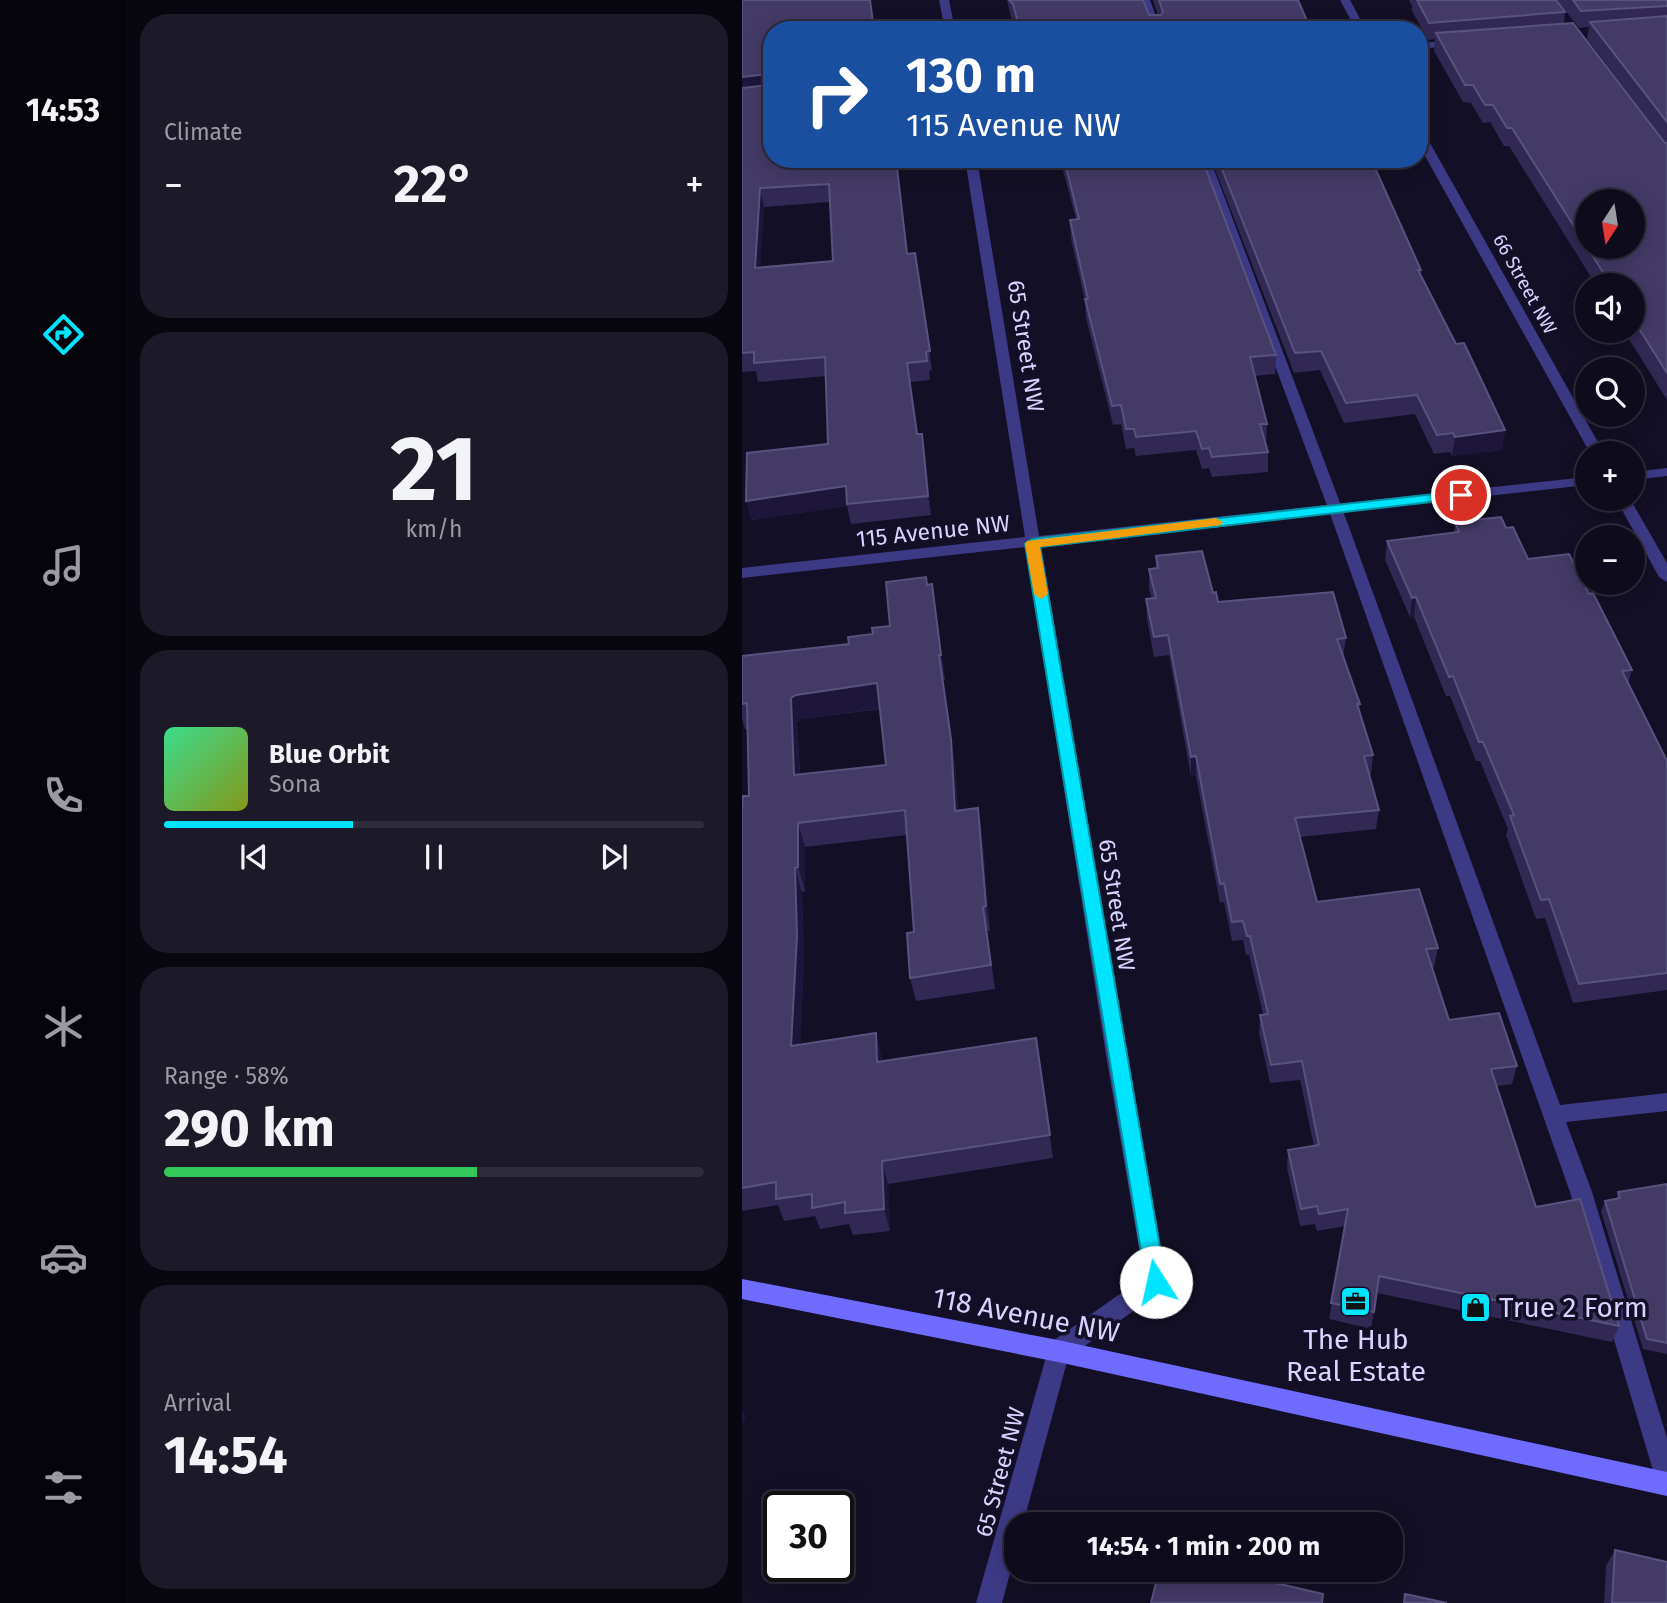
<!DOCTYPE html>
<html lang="en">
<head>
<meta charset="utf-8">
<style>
  body { margin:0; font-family:"Fira Sans",sans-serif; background:#1c1929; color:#f1f3f6; height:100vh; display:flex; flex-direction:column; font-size:26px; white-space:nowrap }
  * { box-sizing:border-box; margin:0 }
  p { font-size:23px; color:#9b9ba3 }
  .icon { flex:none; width:38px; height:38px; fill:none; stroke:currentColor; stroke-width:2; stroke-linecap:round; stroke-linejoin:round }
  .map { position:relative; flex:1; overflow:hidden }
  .sheet { display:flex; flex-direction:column; gap:14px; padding:14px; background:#08060f; width:616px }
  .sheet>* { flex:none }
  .banner { position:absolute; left:21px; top:21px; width:665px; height:147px; border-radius:28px; box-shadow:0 4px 18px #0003,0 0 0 2px #2e2b3b; background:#1a4fa0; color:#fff; overflow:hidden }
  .needle { width:46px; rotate:192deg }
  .fabs { position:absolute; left:833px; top:189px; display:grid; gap:14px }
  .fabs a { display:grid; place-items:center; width:70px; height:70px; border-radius:50%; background:#0e0b1c; box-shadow:0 4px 18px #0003,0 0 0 2px #2e2b3b; font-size:35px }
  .speed { position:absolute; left:21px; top:1491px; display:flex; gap:14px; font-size:35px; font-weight:700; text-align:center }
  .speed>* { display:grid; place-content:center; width:91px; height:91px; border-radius:50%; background:#0e0b1c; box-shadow:0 4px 18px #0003,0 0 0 2px #2e2b3b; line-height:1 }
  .speed .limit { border:4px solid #111; border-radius:10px; background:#fff; color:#111 }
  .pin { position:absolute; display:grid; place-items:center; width:60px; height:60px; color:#fff; margin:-30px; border:4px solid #fff; border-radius:50%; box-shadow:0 2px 7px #0007 }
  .me { position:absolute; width:77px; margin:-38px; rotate:350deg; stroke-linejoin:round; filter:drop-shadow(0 0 5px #0008) }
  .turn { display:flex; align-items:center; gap:24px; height:147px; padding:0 28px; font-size:32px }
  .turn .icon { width:91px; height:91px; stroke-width:2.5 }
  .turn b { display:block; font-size:49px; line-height:60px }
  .big { font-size:52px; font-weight:700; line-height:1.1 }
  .sheet .tile { flex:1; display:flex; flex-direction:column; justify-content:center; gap:10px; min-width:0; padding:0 24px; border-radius:28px; background:#1c1929 }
  .sheet .dial { align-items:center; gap:0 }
  .dial b { font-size:91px; line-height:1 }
  .song { display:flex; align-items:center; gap:21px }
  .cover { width:84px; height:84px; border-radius:10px; background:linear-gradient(135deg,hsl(150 70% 55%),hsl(70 70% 35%)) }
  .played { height:7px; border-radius:4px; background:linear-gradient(90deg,#00e5ff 35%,#2e2b3b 35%) }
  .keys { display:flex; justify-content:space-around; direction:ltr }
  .heat { display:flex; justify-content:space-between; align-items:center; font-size:38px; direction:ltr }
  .charge { height:10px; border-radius:5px; background:linear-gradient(90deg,#34c759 58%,#2e2b3b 0) }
  .trip { position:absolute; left:262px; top:1512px; width:399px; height:70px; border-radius:28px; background:#0e0b1c; box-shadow:0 4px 18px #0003,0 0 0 2px #2e2b3b; font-weight:700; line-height:70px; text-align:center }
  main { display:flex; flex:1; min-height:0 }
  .menu { display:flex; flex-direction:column; width:126px; justify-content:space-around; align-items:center; background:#06040b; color:#9b9ba3 }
  .menu .icon { width:49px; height:49px }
  .menu .on { color:#00e5ff }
  .menu b { font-size:32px; color:#f1f3f6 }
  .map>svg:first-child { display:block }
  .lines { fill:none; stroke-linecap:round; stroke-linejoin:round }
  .service { fill:#3d3a85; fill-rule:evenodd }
  .minor { fill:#3d3a85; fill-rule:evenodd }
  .tertiary { fill:#3d3a85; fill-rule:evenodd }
  .secondary { fill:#6f6bff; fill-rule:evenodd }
  .wall { fill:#312854; fill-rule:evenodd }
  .shaded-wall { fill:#1d163a }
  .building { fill:#433a66; stroke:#5a527e; stroke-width:2; fill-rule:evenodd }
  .route { fill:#00e5ff; stroke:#0095a6; stroke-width:2 }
  .slow { fill:#f59e0b }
  .labels { text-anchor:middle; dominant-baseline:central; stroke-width:7; stroke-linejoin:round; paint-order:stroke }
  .far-street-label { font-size:19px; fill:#d9d4ff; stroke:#130f26 }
  .street-label { font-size:23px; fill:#d9d4ff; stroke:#130f26 }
  .near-poi-label { font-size:28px; fill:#d9d4ff; stroke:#130f26; text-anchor:start }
  .near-street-label { font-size:28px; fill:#d9d4ff; stroke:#130f26 }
</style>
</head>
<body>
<main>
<nav class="menu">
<b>14:53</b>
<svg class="icon on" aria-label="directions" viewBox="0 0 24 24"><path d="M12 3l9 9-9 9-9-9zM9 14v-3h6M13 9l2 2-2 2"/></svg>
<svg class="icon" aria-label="music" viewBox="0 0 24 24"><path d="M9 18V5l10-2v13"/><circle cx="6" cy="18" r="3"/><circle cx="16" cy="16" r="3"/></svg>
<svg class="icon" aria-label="phone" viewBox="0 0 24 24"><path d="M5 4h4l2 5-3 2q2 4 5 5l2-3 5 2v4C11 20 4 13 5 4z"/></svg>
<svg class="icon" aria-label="climate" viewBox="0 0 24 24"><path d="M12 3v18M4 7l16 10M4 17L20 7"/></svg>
<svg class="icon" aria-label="car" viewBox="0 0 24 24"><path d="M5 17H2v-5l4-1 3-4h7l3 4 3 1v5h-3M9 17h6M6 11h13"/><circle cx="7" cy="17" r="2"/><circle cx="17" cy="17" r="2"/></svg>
<svg class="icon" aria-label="filters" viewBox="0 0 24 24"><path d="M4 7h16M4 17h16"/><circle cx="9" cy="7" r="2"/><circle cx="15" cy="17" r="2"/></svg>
</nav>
<section class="sheet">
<div class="tile"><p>Climate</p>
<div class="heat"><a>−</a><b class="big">22°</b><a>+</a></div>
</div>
<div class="tile dial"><b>21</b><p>km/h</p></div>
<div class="tile">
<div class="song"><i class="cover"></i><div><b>Blue Orbit</b><p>Sona</p></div></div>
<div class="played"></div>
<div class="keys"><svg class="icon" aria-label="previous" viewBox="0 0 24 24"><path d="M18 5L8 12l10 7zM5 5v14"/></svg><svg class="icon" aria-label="pause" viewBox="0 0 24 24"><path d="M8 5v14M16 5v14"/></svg><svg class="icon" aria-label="next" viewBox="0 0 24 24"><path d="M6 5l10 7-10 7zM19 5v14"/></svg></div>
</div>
<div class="tile"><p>Range · 58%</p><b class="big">290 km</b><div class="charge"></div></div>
<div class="tile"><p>Arrival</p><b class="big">14:54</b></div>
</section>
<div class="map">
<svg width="925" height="1603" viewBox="0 0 925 1603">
  <rect width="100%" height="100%" fill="#130f26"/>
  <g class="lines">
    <g class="service">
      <polygon points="398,0 408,0 419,30 409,30"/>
      <polygon points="456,159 468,159 600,508 818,1105 925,1093 925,1111 824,1122 850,1192 925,1438 925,1489 917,1485 913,1477 828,1192 586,508"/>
    </g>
    <g class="minor">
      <polygon points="197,0 207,0 213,30 203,30"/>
      <polygon points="716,40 721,43 720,45 677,49 677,43"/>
      <polygon points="223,159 235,159 297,536 845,477 845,485 299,545 384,1055 425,1282 422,1289 326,1358 281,1524 275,1524 275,1547 260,1603 234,1603 308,1343 402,1277 364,1055 284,547 0,578 0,568 283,537"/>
      <polygon points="925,468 925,476 891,480 891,472"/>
    </g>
    <g class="tertiary">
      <polygon points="598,0 608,0 624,30 614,30"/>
      <polygon points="677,131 683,134 862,453 848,453 677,145"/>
      <polygon points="874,499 888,499 925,563 925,582 917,577"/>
    </g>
    <polygon class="secondary" points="0,1279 316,1340 925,1472 925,1496 316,1362 0,1299"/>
  </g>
  <g class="wall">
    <path d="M0,0L154,159L166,254L173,253L190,370L187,371L188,380L168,382L175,434L183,453L189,515L109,524L105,506L9,520L86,444L84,376L16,382L14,371L0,372ZM88,202L91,261L18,267L22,207Z"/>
    <polygon points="265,0 401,0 407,15 416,15 411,0 556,0 569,30 275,30 272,21 269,18"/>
    <polygon points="667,0 814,0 823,12 822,24 924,143 845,39 847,27 837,28 815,0 925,0 925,400 882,331 891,331 891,285 854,285 767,146 762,146 748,122 741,123 729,103 721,102 692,51 693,39 686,40 670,11 670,6"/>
    <polygon points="318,159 460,159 534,355 533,374 513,376 525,424 524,443 526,452 526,472 470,477 467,468 460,469 454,450 394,456 392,448 384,449 379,424 371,425 344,318 343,301 329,239 328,220 334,219"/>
    <polygon points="469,159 632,159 632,166 679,270 679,276 714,344 763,430 760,450 710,456 708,452 692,454 673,414 602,423 578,370 552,373"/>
    <polygon points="713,522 764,528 786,559 847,594 890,670 886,684 925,761 925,990 831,1003 803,918 794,919 764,835 766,829 738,761 734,761 708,696 704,696 672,617 668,617 643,560 645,541 712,532"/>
    <polygon points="414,556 471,593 476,602 604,638 601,658 618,704 617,712 631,755 629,774 627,774 637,810 634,829 558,837 575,902 696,948 692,967 690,967 707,1020 775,1066 770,1084 755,1086 794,1207 877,1326 870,1342 635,1293 629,1329 587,1319 603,1226 575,1231 573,1224 558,1226 545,1168 546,1150 572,1146 558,1080 528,1083 517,1033 518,1015 521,1014 507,955 504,955 501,940 490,941 482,902 478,903 454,776 449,776 427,655 412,657 405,619 404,599 410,599 407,589 407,569 414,568"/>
    <path d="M190,584L203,680H201L213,764L216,811L236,808L240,833L248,931H245L253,989L174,1001L168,978L172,932L165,835L63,847V891L60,892L62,960L58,1045L134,1033L140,1061L294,1038L311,1158L146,1184L148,1231L111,1235L107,1224L78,1229L73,1216L42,1221L36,1205L0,1211V811L7,796L6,729H3L0,719V656L107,644L148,626L185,585ZM138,709L144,765L58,774L55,722L60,719Z"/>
    <polygon points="925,1184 925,1354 901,1349 859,1211 863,1201 874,1199 876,1192"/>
    <polygon points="873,1550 925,1603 862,1603 864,1566"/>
  </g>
  <g class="shaded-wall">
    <polygon points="26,74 30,91 0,95 0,77"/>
    <polygon points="18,188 22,207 17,286 13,268"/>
    <polygon points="763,430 760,450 710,456 713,437"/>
    <polygon points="180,434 183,453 189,515 186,496"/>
    <polygon points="104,486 105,506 9,520 4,501"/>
    <polygon points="190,584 194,609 203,680 199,655"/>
    <polygon points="674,597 672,617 668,617 670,598"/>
    <polygon points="197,655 213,764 217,835 213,811"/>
    <polygon points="135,683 140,708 60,719 55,722 59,799 52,775 49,698 54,695"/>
    <polygon points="454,756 454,776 449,776 449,757"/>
    <polygon points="236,808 240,833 248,931 244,906"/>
    <polygon points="56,823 63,847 63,891 56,867"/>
    <polygon points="53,868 60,892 62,960 57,1069 49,1046"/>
    <polygon points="134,1033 140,1057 141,1085 135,1062"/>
    <polygon points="140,1161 146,1184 148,1231 142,1209"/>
    <polygon points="0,1409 4,1416 0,1425"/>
  </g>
  <g class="building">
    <path d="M0,0H128L132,30H30V159H154L165,254L173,253L188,351L184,352L185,361L165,363L175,434H180L186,496L105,504L104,486L4,501L5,453L86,444L83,357L12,363V352L0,353V88L27,85L29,82L26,74L0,77ZM87,184L91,261L13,268L18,188Z"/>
    <polygon points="267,0 401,0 407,15 419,15 421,12 417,0 556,0 569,30 278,30 271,4"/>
    <polygon points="675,0 814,0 823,12 687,23"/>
    <polygon points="831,0 925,0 925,6 839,11"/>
    <polygon points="925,16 925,122 848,22"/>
    <path d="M831,23L923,143H925V373L891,319V285H869L770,128H765L751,105H743L731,85H723L694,33ZM845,201H891V247H845Z"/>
    <polygon points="322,159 460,159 534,355 508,357 525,424 518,424 526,452 470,457 467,448 460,449 454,431 394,437 392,429 384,429 379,405 370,406 343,299 346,299 328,220 337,219"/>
    <polygon points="476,159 629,159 679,270 676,270 714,344 722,343 763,430 713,437 711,433 695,435 675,395 604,403 579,351 553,353"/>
    <polygon points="759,517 764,528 771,527 786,559 827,554 847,594 851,593 890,670 880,671 925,761 925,973 837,984 807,899 799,900 768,816 772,815 741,742 737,742 711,676 707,677 674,597 670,598 645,541 717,532 713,522"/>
    <polygon points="460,551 471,593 474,592 476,602 591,592 604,638 595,639 618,704 615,704 631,755 622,756 637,810 553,818 575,902 677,889 696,948 684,949 707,1020 757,1013 775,1066 749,1069 794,1207 838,1199 877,1326 637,1276 632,1312 589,1303 606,1209 577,1214 575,1206 559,1209 546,1150 577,1145 560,1061 529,1065 518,1015 526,1014 508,936 505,936 501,921 490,922 482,883 478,884 454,756 449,757 426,635 412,637 404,599 414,598 407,569 416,568 414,556"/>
    <path d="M184,577L185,585L190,584L199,655H197L209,739L213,811L236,808L244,906L241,907L249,965L168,978L165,933L172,932L163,810L56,823V867L53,868L55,936L49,1046L134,1033L135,1062L294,1038L308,1135L140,1161L142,1209L103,1213V1202L70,1208V1194L34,1199V1182L0,1188V811L1,796H7L5,703L0,704V656L107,644L106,637L131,634L130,628L148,626L144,582ZM135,683L144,765L52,775L49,698L54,695Z"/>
    <polygon points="925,1184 925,1343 905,1339 863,1201 878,1198 876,1192"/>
    <polygon points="873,1550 925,1562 925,1603 870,1603"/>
    <polygon points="417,1570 501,1570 522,1575 521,1580 581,1594 580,1603 409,1603"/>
    <polygon points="663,1594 705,1603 662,1603"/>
  </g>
  <polygon class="route" points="719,491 724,492 724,498 298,547 424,1282 421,1289 414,1291 407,1289 404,1282 283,544 290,539"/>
  <polygon class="slow" points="474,518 481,522 479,525 298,547 306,594 299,599 292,594 283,544 285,541"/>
  <defs>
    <symbol id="office-square" viewBox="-11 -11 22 22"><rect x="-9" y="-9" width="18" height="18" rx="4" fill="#00e5ff" stroke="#130f26"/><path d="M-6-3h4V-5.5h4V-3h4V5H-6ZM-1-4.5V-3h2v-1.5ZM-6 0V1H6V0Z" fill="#111"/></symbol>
    <symbol id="shop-square" viewBox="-11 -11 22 22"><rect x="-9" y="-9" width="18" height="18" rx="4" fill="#00e5ff" stroke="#130f26"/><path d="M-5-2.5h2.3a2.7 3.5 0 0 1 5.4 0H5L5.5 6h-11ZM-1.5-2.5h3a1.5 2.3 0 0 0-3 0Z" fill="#111"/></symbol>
  </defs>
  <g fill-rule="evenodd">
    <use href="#office-square" x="596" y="1284" width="35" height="35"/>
    <use href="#shop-square" x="716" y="1290" width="35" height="35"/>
  </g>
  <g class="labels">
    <g class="far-street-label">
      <text transform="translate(783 284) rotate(61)">66 Street NW</text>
    </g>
    <g class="street-label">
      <text transform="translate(284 346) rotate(81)">65 Street NW</text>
      <text transform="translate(191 531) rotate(-6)">115 Avenue NW</text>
      <text transform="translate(375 905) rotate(81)">65 Street NW</text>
      <text transform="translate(258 1472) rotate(-75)">65 Street NW</text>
    </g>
    <g class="near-poi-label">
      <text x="757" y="1307">True 2 Form</text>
      <text x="614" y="1339" text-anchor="middle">The Hub<tspan x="614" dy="32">Real Estate</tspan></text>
    </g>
    <g class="near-street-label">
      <text transform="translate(284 1315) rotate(11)">118 Avenue NW</text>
    </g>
  </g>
</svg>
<div class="fabs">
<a><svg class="needle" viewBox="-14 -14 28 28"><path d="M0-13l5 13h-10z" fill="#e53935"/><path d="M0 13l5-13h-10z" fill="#9b9ba3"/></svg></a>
<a><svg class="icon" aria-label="sound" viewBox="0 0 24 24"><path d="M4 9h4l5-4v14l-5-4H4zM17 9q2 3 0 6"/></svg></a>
<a><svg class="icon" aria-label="search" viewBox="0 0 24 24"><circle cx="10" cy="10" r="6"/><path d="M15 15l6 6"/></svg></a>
<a>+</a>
<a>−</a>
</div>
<div class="speed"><div class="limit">30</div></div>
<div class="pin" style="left:719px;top:495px;background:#d93025"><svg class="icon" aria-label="arrive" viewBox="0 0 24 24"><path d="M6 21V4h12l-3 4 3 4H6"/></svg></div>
<svg class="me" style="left:414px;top:1282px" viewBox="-20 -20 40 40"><circle r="19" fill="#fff"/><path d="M0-13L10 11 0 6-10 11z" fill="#00e5ff"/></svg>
<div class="trip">14:54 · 1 min · 200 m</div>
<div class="banner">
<div class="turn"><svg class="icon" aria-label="right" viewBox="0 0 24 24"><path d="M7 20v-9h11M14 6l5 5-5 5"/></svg><div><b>130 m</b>115 Avenue NW</div></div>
</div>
</div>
</main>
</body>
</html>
